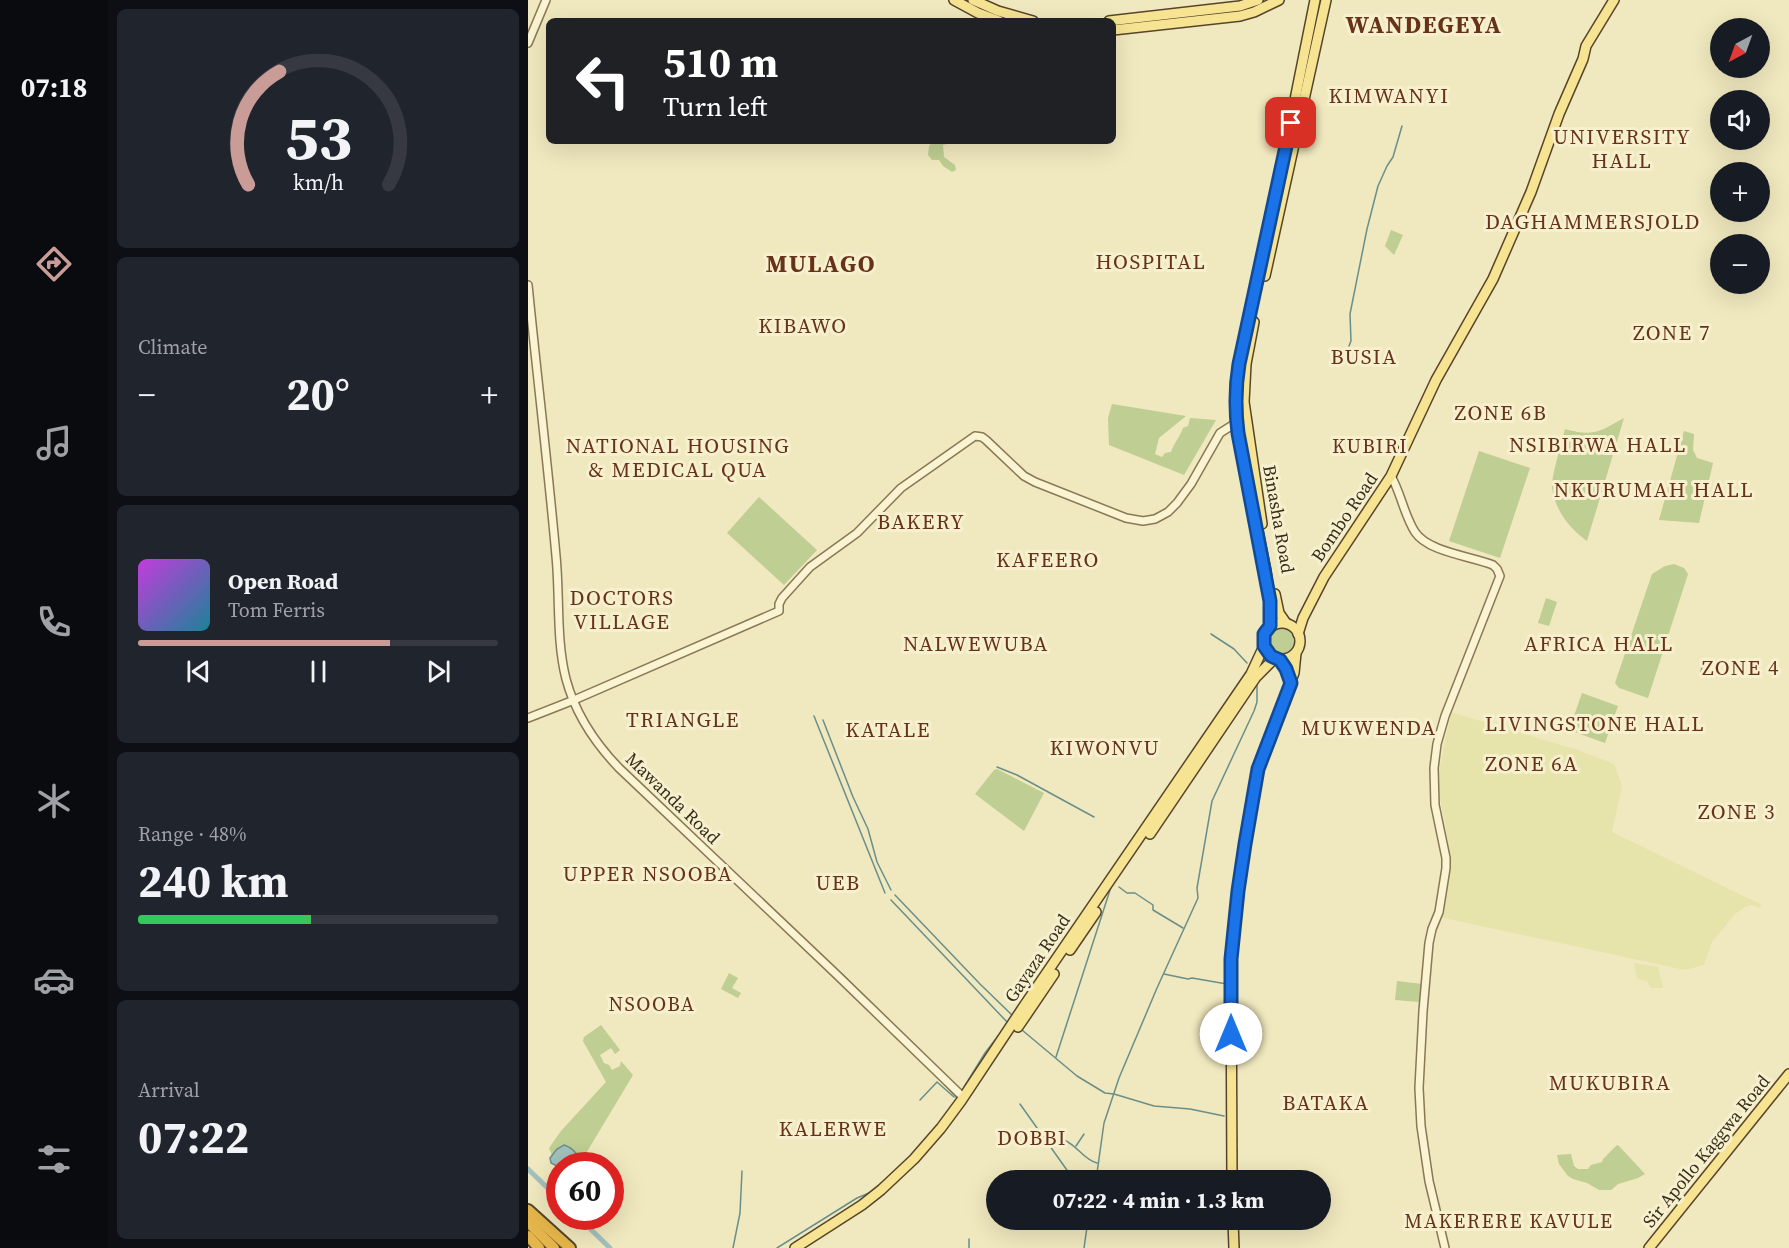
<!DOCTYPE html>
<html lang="en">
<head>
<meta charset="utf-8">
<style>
  body { margin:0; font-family:"Source Serif 4",serif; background:#20242c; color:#f1f3f6; height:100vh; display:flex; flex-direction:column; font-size:22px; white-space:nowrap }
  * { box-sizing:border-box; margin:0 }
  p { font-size:20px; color:#9ea1a6 }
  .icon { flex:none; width:33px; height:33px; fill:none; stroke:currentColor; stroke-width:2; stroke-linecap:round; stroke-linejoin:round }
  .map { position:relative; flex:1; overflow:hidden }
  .sheet { display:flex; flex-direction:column; gap:9px; padding:9px; background:#0d0f14; width:420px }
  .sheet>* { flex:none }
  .top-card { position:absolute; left:18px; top:18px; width:570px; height:126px; border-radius:9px; box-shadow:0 6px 24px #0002; background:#202124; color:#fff; overflow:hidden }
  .needle { width:39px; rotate:221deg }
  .tools { position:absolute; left:1182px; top:18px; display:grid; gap:12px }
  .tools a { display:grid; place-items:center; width:60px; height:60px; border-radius:50%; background:#171b24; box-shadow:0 6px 24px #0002; font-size:30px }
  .speed { position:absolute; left:18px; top:1152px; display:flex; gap:12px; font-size:30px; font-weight:700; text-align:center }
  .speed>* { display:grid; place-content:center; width:78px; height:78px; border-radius:50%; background:#171b24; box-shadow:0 6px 24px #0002; line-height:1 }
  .speed .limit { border:9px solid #d22; background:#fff; color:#111 }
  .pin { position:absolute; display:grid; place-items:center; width:51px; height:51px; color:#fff; margin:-26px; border-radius:12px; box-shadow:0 3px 9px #0006 }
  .me { position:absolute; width:66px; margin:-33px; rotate:0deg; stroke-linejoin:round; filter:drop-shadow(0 0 4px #0008) }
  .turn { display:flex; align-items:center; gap:21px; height:126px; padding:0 18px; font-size:27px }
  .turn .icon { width:78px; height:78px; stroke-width:2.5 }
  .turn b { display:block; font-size:42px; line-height:51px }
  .big { font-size:45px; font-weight:700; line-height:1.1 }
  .sheet .widget { flex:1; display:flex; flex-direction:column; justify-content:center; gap:9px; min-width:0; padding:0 21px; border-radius:9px; background:#20242c }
  .sheet .dial { align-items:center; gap:0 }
  .dial svg { height:156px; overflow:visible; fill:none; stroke:#363941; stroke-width:7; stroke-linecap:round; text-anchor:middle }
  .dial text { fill:#f1f3f6; stroke:none }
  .song { display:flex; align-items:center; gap:18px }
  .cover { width:72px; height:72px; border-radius:9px; background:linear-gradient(135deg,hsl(290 70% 55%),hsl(190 70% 35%)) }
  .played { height:6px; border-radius:3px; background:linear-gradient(90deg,#ca9c97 70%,#363941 70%) }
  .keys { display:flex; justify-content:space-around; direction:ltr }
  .heat { display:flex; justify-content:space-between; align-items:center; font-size:33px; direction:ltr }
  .charge { height:9px; border-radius:4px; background:linear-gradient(90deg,#34c759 48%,#363941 0) }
  .trip { position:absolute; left:458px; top:1170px; width:345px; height:60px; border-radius:30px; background:#171b24; box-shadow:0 6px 24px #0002; font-weight:700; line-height:60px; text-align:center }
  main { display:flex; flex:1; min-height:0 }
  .tab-bar { display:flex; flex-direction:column; width:108px; justify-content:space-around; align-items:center; background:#090b0e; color:#9ea1a6 }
  .tab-bar .icon { width:42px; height:42px }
  .tab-bar .on { color:#ca9c97 }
  .tab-bar b { font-size:27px; color:#f1f3f6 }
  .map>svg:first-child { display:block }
  .farmland { fill:#e6e4ab }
  .green { fill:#bfce92 }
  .water { fill:#a2c1bc; stroke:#698f8b; stroke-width:1.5 }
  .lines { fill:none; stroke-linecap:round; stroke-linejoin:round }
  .stream { stroke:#698f8b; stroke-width:1.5 }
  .canal { stroke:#a2c1bc; stroke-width:5 }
  .tertiary-casing { stroke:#897856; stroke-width:10 }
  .primary-casing { stroke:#56452b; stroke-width:12 }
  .motorway-casing { stroke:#56452b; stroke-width:14 }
  .tertiary { stroke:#faf4d2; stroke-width:7 }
  .primary { stroke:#f6e493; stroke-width:9 }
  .motorway { stroke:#e4b54a; stroke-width:10 }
  .route-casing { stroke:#114b97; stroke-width:15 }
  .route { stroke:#1a73e8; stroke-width:10 }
  .labels { text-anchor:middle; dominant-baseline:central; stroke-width:6; stroke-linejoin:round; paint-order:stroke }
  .street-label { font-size:18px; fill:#372d1b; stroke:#f7f0ce }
  .neighbourhood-label { font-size:20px; letter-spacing:1.5px; fill:#663319; stroke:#f7f0ce }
  .quarter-label { font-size:21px; letter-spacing:1.5px; fill:#663319; stroke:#f7f0ce }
  .district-label { font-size:24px; font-weight:bold; letter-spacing:1.5px; fill:#663319; stroke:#f7f0ce }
</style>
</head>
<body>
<main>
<nav class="tab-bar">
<b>07:18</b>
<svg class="icon on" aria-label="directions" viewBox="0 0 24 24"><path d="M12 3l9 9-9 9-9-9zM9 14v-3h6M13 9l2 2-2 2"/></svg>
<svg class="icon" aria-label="music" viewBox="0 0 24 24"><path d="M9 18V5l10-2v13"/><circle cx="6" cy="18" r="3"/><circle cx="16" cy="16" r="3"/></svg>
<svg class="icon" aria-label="phone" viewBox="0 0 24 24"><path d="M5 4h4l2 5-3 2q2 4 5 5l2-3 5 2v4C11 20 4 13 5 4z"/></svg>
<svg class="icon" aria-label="climate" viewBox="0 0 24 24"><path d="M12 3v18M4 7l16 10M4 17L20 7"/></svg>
<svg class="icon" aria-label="car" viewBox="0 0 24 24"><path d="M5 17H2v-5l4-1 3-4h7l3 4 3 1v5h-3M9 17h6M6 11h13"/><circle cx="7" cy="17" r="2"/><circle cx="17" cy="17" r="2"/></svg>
<svg class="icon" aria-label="filters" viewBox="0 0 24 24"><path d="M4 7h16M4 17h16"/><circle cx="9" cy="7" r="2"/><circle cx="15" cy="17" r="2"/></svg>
</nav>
<section class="sheet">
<div class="widget dial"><svg viewBox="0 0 100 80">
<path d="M14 69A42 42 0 1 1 86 69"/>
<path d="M14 69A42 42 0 0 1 30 11" stroke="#ca9c97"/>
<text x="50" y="56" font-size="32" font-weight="700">53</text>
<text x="50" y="72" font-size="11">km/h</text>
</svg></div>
<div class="widget"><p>Climate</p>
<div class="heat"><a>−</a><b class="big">20°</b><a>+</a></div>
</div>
<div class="widget">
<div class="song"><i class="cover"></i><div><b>Open Road</b><p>Tom Ferris</p></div></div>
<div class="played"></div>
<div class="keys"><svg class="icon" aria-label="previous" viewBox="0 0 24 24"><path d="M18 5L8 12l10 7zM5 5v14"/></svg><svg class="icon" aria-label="pause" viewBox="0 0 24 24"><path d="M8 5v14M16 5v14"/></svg><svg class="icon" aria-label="next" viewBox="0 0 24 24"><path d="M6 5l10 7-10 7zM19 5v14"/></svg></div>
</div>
<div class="widget"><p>Range · 48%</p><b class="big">240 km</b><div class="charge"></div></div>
<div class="widget"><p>Arrival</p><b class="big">07:22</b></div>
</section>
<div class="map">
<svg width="1261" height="1248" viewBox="0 0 1261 1248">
  <rect width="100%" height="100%" fill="#f0e8be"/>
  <g class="farmland">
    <polygon points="923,712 1050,750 1086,764 1094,786 1084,832 1234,905 1231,908 1224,905 1219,906 1207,914 1184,942 1176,965 1157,970 911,917 920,853 918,827 912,799 911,772"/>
    <polygon points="1106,963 1130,967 1135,988 1123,988 1119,981 1109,979"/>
  </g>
  <g class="green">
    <polygon points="405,141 430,141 415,145 416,157 427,165 428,170 424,172 415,166 411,160 404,160 400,155 401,146"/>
    <polygon points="863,230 875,235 866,255 857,246"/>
    <path d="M584,404L658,416L631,438L627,454L634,457L637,453L643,452C646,443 652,437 655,428L660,426L662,418L688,420L656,475L581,445L580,418Z"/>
    <path d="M1096,418L1059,541C1042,529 1027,510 1024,488C1023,478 1034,441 1037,429C1066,437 1071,432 1096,418Z"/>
    <polygon points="1156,431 1166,434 1165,450 1169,458 1185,463 1171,523 1131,520"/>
    <polygon points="951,451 1002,468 972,558 921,541"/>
    <polygon points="231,497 289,550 256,585 199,533"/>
    <polygon points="1146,564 1156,568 1160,574 1120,698 1091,688 1087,683 1124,574 1137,566"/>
    <polygon points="1018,598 1029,602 1021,626 1010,623"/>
    <circle cx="754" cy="642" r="15"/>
    <polygon points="1054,693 1090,706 1077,743 1041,730"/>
    <polygon points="469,769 516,793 496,831 447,794 466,770"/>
    <polygon points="201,973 210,978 204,988 213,993 210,998 193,989"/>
    <polygon points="869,981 894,984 892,1002 867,1000"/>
    <path d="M73,1025L92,1050L87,1054L83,1048L72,1055L76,1063L81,1065L84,1070L92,1066L93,1061L105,1075L51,1165L32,1166L31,1176C25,1166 26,1158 21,1148L33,1131L78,1082L55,1041L56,1037Z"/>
    <polygon points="1089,1145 1091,1146 1117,1174 1110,1178 1090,1184 1083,1190 1071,1190 1059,1183 1045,1179 1040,1176 1031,1164 1029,1155 1043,1154 1046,1166 1050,1169 1060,1169 1063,1165 1074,1162 1075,1159"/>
  </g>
  <path class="water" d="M36,1145C45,1148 53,1156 50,1165L32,1166L31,1173L29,1166L23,1163L22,1158L29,1149Z"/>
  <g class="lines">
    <g class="stream">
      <polyline points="821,346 823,341 822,314 839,229 850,186 859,166 865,157 874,126"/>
      <polyline points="683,634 706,649 719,663"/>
      <polyline points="1173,672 1174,668"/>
      <polyline points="286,716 357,893"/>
      <polyline points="295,720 325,797 340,829 349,862 363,890"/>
      <polyline points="469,767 489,775 566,817"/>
      <polyline points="591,887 599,893 607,893 625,905 625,910 655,928"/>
      <polyline points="367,895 452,984 485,1016"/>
      <polyline points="363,900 480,1023"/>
      <polyline points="237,902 303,964"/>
      <polyline points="313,973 374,1033"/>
      <polyline points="636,974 660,979 664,978 699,984"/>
      <polyline points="708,998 708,952"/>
      <polyline points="494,1030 549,1076 577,1093 586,1094 626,1106 662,1109 696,1116"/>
      <polyline points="528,1057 583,887"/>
      <polyline points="407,1074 428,1097"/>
      <polyline points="436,1087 457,1053 470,1036"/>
      <polyline points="392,1100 409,1082 426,1097"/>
      <polyline points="492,1104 546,1180"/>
      <polyline points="708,1129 709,1142"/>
      <path d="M532,1144L536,1140C550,1146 556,1160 569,1163"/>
      <polyline points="548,1146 556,1134"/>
      <polyline points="708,1169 709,1149"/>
      <polyline points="568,1180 576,1123 591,1078 629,988 670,898 669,888 684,801 726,711 729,702 729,683"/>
      <polyline points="441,1239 441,1248"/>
      <polyline points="711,1247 711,1248"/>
      <polyline points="205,1248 212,1213 214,1171"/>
      <polyline points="249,1248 329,1198 341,1193 357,1180"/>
      <polyline points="556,1248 560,1220"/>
    </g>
    <g class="canal">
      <polyline points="0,1169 32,1200"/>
      <polyline points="49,1216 82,1248"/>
    </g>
    <defs>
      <g id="tertiary">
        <polyline points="0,43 18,0"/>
        <path d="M0,285C9,375 20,466 28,556C32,596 28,640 38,679C47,713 67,743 91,768L307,973L435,1097"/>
        <path d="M863,476C873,493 876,515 887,532C900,552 943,556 965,565L969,569L972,576L917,716L909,744L906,768L907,805L918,858V868L911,912L904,929L901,943L895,1011L891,1088L893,1126L901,1181L917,1248"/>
        <polyline points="0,718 46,700 251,611 251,604 254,598 282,567 329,533 373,488 447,436 454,437 458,440 496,476 507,482 598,518 615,521 627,519 640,512 649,503 663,484 692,433 711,421"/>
      </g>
      <g id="primary">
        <polyline points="426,0 450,13 471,21"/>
        <polyline points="445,0 470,11 505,21"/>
        <polyline points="581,21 712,6 730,0"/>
        <polyline points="585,30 712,16 726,12 751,0"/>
        <polyline points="737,276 798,0"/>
        <polyline points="726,322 718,364 716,402 734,524"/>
        <polyline points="747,594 751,613 758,623"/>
        <circle cx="754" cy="641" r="18"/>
        <polyline points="742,626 742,601 738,571 710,433 707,398 711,364 741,229 787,0"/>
        <polyline points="770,634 775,618 796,577 863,476 908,380 965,279 1003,192 1031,114 1055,59 1058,46 1086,0"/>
        <polyline points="752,659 758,669 763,683"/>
        <polyline points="622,834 728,677 747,658"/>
        <polyline points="542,950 568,912"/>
        <polyline points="490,1027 526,974"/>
        <polyline points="704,1180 703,959 710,891 730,769 766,673 768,653"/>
        <polyline points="705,1220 706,1248"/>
        <polyline points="267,1248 334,1205 353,1190 386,1159 413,1128 433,1101 496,1006 723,674 736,646"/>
        <polyline points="1121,1248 1261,1074"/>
      </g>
      <g id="motorway">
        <polyline points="0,1210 42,1248"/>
        <polyline points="0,1222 26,1248"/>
        <polyline points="0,1236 11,1248"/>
      </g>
    </defs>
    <use href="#tertiary" class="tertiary-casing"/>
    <use href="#primary" class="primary-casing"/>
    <use href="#motorway" class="motorway-casing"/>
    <use href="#tertiary" class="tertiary"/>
    <use href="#primary" class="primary"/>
    <use href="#motorway" class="motorway"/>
  </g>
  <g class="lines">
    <defs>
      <path id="route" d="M703,1034V959L710,891L717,844L730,769L763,683L758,669L752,660L743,656L736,646V634L742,626V601L710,433C707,409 707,388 711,364L763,123"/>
    </defs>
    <use href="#route" class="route-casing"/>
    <use href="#route" class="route"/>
  </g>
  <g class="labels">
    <g class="street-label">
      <text transform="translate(816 517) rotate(-56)">Bombo Road</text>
      <text transform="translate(751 519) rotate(80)">Binasha Road</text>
      <text transform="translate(145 798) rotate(44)">Mawanda Road</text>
      <text transform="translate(509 958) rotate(-56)">Gayaza Road</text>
      <text transform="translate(1178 1151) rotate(-51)">Sir Apollo Kaggwa Road</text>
    </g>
    <g class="neighbourhood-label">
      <text x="842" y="446">KUBIRI</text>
      <text x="124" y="1004">NSOOBA</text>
      <text x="981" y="1221">MAKERERE KAVULE</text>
    </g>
    <g class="quarter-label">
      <text x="861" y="95">KIMWANYI</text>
      <text x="1094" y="136">UNIVERSITY<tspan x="1094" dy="24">HALL</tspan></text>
      <text x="1065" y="221">DAGHAMMERSJOLD</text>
      <text x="623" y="261">HOSPITAL</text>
      <text x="275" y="325">KIBAWO</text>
      <text x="1144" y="332">ZONE 7</text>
      <text x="836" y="356">BUSIA</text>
      <text x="973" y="412">ZONE 6B</text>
      <text x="1070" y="444">NSIBIRWA HALL</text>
      <text x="150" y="445">NATIONAL HOUSING<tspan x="150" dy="24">&amp; MEDICAL QUA</tspan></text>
      <text x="1126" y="489">NKURUMAH HALL</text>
      <text x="393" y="521">BAKERY</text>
      <text x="520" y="559">KAFEERO</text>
      <text x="94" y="597">DOCTORS<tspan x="94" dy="24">VILLAGE</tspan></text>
      <text x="448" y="643">NALWEWUBA</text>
      <text x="1071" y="643">AFRICA HALL</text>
      <text x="1213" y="667">ZONE 4</text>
      <text x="155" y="719">TRIANGLE</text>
      <text x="1067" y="723">LIVINGSTONE HALL</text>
      <text x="841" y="727">MUKWENDA</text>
      <text x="360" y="729">KATALE</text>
      <text x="577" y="747">KIWONVU</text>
      <text x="1004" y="763">ZONE 6A</text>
      <text x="1209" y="811">ZONE 3</text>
      <text x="120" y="873">UPPER NSOOBA</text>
      <text x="310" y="882">UEB</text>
      <text x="1082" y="1082">MUKUBIRA</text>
      <text x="798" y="1102">BATAKA</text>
      <text x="305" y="1128">KALERWE</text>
      <text x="504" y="1137">DOBBI</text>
    </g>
    <g class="district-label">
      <text x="896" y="24">WANDEGEYA</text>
      <text x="293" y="263">MULAGO</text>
    </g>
  </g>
</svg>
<div class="tools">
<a><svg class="needle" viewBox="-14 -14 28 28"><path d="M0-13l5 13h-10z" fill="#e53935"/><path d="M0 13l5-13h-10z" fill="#9ea1a6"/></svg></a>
<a><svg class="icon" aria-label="sound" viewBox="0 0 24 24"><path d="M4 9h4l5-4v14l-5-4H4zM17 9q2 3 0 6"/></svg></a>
<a>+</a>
<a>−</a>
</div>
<div class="speed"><div class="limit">60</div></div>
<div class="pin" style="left:763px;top:123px;background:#d93025"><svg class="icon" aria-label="arrive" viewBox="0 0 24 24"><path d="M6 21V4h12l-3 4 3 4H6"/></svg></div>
<svg class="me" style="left:703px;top:1034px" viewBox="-20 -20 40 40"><circle r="19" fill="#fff"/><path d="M0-13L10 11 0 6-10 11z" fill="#1a73e8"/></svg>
<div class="trip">07:22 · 4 min · 1.3 km</div>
<div class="top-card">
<div class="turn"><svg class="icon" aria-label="left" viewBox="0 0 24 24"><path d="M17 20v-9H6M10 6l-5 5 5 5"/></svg><div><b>510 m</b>Turn left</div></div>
</div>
</div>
</main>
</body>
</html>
